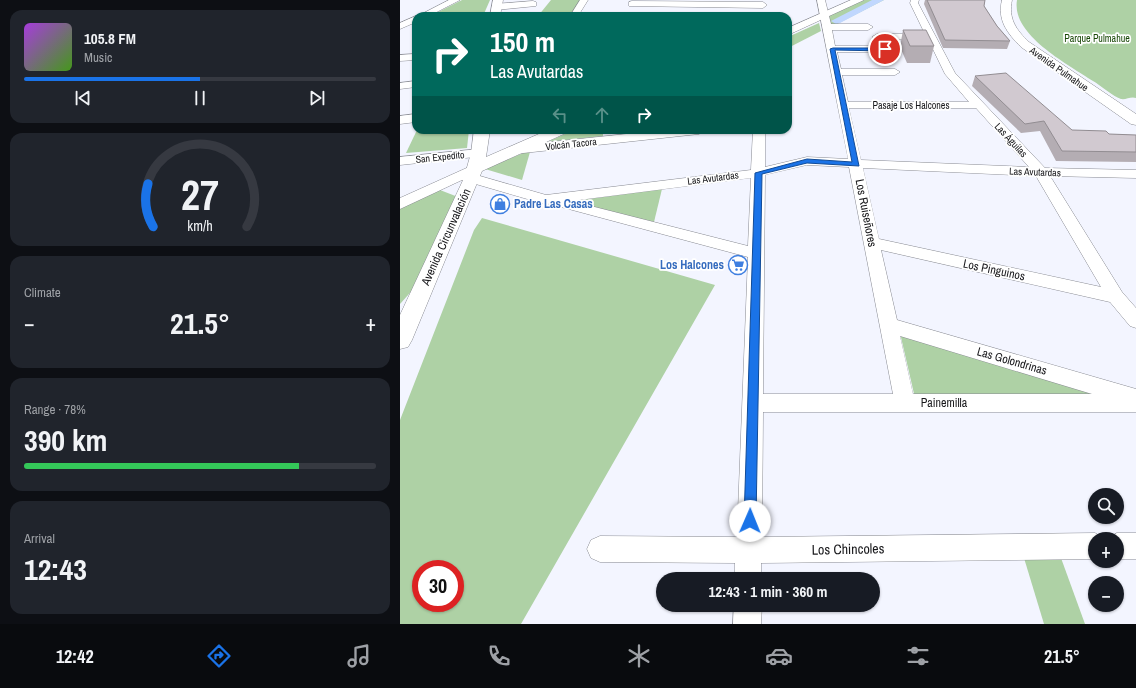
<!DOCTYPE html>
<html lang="en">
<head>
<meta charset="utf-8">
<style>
  body { margin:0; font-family:"Archivo Narrow",sans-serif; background:#20242c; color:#f1f3f6; height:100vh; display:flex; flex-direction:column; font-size:15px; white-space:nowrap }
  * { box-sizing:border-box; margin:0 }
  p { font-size:13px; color:#9ea1a6 }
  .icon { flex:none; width:22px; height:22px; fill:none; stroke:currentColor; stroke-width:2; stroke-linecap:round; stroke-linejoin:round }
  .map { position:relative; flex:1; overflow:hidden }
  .panel { display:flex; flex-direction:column; gap:10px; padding:10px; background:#0d0f14; width:400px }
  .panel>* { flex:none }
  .guide { position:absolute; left:12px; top:12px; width:380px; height:122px; border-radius:12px; box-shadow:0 1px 3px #0004; background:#00695c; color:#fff; overflow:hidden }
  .controls { position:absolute; left:688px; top:488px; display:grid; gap:8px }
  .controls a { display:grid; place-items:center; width:36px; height:36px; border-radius:50%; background:#171b24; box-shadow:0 1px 3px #0004; font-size:20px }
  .speed { position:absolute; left:12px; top:560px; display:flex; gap:8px; font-size:20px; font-weight:700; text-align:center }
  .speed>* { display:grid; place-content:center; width:52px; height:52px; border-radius:50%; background:#171b24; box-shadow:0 1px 3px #0004; line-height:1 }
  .speed .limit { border:6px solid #d22; background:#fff; color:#111 }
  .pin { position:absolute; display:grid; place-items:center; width:34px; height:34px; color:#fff; margin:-17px; border:2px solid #fff; border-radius:50%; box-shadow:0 1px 4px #0007 }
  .me { position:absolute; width:44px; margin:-22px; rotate:1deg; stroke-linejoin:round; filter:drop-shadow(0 0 3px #0008) }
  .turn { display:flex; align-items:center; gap:14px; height:84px; padding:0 12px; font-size:18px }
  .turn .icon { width:52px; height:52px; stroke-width:2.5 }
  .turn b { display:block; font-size:28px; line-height:34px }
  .lanes { display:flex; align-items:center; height:38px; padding:0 12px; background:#0003; justify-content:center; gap:20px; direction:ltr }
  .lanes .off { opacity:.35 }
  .big { font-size:30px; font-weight:700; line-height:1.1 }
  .panel .card { flex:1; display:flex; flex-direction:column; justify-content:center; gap:6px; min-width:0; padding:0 14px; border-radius:12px; background:#20242c }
  .panel .dial { align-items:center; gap:0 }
  .dial svg { height:104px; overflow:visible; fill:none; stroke:#363941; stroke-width:7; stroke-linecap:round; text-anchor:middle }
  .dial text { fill:#f1f3f6; stroke:none }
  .song { display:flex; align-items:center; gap:12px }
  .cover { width:48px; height:48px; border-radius:6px; background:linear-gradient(135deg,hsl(280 70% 55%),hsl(100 70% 35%)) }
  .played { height:4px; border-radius:2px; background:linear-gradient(90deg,#1a73e8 50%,#363941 50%) }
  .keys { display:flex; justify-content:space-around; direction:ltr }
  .heat { display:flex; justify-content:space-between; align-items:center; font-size:22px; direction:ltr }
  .charge { height:6px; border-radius:3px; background:linear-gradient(90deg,#34c759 78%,#363941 0) }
  .trip { position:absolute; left:256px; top:572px; width:224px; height:40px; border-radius:20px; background:#171b24; box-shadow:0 1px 3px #0004; font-weight:700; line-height:40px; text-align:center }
  .menu { display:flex; height:64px; justify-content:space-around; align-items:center; background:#090b0e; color:#9ea1a6 }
  .menu .icon { width:28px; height:28px }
  .menu .current { color:#1a73e8 }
  .menu b { font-size:18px; color:#f1f3f6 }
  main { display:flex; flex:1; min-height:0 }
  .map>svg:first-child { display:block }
  .green { fill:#aed1a5; fill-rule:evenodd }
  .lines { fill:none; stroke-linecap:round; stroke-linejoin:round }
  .canal { fill:#c0d7fe; fill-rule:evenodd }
  .street-casing { stroke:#888a92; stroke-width:1 }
  .secondary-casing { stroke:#888a92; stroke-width:1 }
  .street { fill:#fff; fill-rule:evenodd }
  .secondary { fill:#fff; fill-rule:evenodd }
  .wall { fill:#b4adb3 }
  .building { fill:#d1c9d0; stroke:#928d92 }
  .route { fill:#1a73e8; stroke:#114b97 }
  .labels { text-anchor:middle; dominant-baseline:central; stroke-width:3.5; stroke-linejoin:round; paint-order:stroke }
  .far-park-label { font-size:10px; fill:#194807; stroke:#fff }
  .far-street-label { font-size:10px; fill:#17171a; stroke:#fff }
  .shop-label { font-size:12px; font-weight:bold; fill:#366cbe; stroke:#fff; text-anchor:start }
  .street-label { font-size:12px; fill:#17171a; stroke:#fff }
  .near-street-label { font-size:14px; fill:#17171a; stroke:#fff }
</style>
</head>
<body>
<main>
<section class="panel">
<div class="card">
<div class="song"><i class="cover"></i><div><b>105.8 FM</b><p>Music</p></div></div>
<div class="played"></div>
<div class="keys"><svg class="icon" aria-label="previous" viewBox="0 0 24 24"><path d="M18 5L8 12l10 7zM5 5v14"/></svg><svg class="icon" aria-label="pause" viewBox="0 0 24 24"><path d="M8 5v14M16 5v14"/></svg><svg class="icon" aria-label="next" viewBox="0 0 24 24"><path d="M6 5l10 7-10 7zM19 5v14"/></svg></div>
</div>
<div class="card dial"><svg viewBox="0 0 100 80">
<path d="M14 69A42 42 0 1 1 86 69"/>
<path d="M14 69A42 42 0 0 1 10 36" stroke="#1a73e8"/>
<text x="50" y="56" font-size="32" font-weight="700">27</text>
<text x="50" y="72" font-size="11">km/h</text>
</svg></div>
<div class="card"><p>Climate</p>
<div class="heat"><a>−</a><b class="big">21.5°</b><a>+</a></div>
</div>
<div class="card"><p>Range · 78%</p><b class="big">390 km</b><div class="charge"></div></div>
<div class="card"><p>Arrival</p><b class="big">12:43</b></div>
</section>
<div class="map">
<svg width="736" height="624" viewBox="0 0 736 624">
  <rect width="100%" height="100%" fill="#f3f5ff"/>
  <g class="green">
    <polygon points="62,0 90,0 83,16 43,16 46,13 38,12"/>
    <polygon points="151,0 183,0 172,16 138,16"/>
    <polygon points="464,0 484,0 435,25 430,25 428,16"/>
    <path d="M617,0H736V98C731,96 726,100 721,99C714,97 700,85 693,81C668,64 611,35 617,0Z"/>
    <polygon points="419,23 421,31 388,48 388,37"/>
    <polygon points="17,130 69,130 67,148 6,153"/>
    <polygon points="174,130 203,130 203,136 147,142"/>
    <polygon points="130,152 122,180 85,169 123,153"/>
    <polygon points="262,189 254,222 175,203 174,201"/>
    <polygon points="40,190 58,197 17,285 0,304 0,208"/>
    <path d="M82,218L315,285L121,624H0V420L74,230ZM21,569H55V603H21Z"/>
    <polygon points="500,333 721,398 515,398"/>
    <polygon points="624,558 661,558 685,624 644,624"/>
  </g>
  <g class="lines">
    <polygon class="canal" points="472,0 484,0 440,23 436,24 431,21"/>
    <defs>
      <g id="street">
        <polygon points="49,0 60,0 29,16 18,16"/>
        <polygon points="180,0 188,0 178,16 170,16"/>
        <path d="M417,0H425L431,24H468L473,27L468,30H432L435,46H485L490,49L485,52H437L441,69H495L500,72L495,75H442L448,102H569L545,74L528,39L477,40L472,37L477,34H525L510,3L511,0H519L518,3L555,73L645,168L736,170V178L650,176L722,292L736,308V328L730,326L710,302L481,250L497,320L736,389V412H363L362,537L695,533L705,539H695V559L361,563V579H335V563L200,562L191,558L187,549L191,540L200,536L337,537L348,257L150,204L141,203L62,180L0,209V198L71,166L76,167L78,170L73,174L146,195L351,170L353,130H365V167L407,157L448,159ZM449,108H576L629,167L461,160ZM407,165L449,167L493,394H363L365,175ZM463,168L636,176L701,287L479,239ZM351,178L348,246L171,201ZM500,336L692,394H513Z"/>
        <polygon points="133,1 136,2 136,6 96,10 92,7 96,4"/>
        <polygon points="232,1 363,2 367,5 363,8 229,6 229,2"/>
        <polygon points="16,16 16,22 0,29 0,23"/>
        <polygon points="16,54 16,60 0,61 0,55"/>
        <polygon points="16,81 16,87 0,89 0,83"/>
        <polygon points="16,114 16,122 0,124 0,116"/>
        <polygon points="264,130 305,130 299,134 114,154 108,150 114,146"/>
        <polygon points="79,149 86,153 84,156 0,165 0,157"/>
        <polygon points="717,533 736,533 736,559 717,559 717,539 707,539"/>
        <polygon points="334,605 362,605 361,624 333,624"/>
      </g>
      <g id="secondary">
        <polygon points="93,0 103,0 100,16 90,16"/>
        <polygon points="451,0 464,0 388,35 388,28"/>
        <path d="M602,0H612C608,18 616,30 629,42L736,114V125L731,124L621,47C607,33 597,20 602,0Z"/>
        <polygon points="74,130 90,130 86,157 148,130 169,130 166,133 82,171 12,340 8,347 0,349 0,315 64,178 71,153"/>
      </g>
    </defs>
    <use href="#street" class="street-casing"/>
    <use href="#secondary" class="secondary-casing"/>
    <use href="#street" class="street"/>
    <use href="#secondary" class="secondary"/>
  </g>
  <g class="wall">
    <polygon points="525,0 585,0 584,6 597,26 610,41 607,49 543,48 524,4"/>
    <polygon points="503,30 534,46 530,63 507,63 500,47"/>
    <polygon points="575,76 672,130 709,134 736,135 736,162 656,161 640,131 621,133 572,86"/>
  </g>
  <g class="building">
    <polygon points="527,0 585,0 584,6 597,26 610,41 545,40"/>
    <polygon points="503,30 526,30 534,46 510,46"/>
    <polygon points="606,73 672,130 706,131 709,134 736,135 736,152 662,151 644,121 625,124 575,76"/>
  </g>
  <polygon class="route" points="433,48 485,48 488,49 485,51 435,50 459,166 407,163 362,174 356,521 354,525 350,527 345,525 344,521 355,173 407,159 452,162 430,49"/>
  <defs>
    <symbol id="shop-ring" viewBox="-11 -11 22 22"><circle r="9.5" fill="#fff" stroke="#3f7fe0" stroke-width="1.5"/><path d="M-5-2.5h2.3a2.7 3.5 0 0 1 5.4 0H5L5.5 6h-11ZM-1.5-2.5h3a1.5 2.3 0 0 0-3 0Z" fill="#3f7fe0"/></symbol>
    <symbol id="supermarket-ring" viewBox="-11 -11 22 22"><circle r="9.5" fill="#fff" stroke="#3f7fe0" stroke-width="1.5"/><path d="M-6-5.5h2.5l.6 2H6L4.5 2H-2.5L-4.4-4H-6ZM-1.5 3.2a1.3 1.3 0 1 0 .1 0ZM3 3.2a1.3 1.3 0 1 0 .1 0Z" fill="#3f7fe0"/></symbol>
  </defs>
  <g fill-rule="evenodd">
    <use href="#shop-ring" x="89" y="193" width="22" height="22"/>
    <use href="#supermarket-ring" x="327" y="254" width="22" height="22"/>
  </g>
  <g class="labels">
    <g class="far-park-label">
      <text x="697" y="38">Parque Pulmahue</text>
    </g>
    <g class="far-street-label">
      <text transform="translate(659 69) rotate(35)">Avenida Pulmahue</text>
      <text x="511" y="105">Pasaje Los Halcones</text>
      <text transform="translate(611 140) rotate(47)">Las Águilas</text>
      <text transform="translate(171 144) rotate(-6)">Volcán Tacora</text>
      <text transform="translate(40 157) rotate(-6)">San Expedito</text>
      <text transform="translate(635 172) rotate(2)">Las Avutardas</text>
      <text transform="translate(313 178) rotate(-7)">Las Avutardas</text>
    </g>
    <g class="shop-label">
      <text x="114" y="204">Padre Las Casas</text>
      <text x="324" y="265" text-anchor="end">Los Halcones</text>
    </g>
    <g class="street-label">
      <text transform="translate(466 213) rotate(79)">Los Ruiseñores</text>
      <text transform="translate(46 237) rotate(-66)">Avenida Circunvalación</text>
      <text transform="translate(594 270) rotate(12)">Los Pinguinos</text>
      <text transform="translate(612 361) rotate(16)">Las Golondrinas</text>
      <text x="544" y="403">Painemilla</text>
    </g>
    <g class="near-street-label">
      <text transform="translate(448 549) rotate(-1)">Los Chincoles</text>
    </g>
  </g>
</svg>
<div class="controls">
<a><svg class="icon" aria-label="search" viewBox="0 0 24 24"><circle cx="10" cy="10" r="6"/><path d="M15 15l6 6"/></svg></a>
<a>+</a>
<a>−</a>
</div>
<div class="speed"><div class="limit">30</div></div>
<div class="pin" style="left:485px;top:49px;background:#d93025"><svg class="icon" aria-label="arrive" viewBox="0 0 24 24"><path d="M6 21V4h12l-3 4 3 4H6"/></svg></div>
<svg class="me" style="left:350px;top:521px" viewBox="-20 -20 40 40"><circle r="19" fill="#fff"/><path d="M0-13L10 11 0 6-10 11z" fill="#1a73e8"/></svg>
<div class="trip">12:43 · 1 min · 360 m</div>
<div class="guide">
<div class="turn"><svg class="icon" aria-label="right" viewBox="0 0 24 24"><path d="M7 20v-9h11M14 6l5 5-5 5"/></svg><div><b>150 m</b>Las Avutardas</div></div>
<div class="lanes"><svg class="icon off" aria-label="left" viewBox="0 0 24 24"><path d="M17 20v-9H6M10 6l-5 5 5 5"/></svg><svg class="icon off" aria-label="ahead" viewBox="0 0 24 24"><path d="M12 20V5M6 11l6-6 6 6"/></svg><svg class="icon" aria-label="right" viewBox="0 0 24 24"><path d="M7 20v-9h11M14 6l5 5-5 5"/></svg></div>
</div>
</div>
</main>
<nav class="menu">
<b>12:42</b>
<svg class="icon current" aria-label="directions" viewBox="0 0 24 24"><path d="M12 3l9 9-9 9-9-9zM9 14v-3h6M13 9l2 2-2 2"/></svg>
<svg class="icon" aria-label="music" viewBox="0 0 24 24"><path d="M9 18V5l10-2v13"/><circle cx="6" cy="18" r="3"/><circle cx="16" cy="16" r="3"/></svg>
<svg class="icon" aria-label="phone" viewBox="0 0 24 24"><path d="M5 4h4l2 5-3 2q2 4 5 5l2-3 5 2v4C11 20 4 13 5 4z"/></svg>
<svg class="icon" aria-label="climate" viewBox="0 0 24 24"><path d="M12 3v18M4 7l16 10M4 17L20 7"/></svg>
<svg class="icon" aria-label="car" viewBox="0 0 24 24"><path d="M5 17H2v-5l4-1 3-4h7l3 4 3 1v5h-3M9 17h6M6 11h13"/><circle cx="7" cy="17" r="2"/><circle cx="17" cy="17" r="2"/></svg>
<svg class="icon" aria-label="filters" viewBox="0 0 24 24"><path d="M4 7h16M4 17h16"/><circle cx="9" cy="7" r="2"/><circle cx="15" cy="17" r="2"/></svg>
<b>21.5°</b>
</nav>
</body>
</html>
